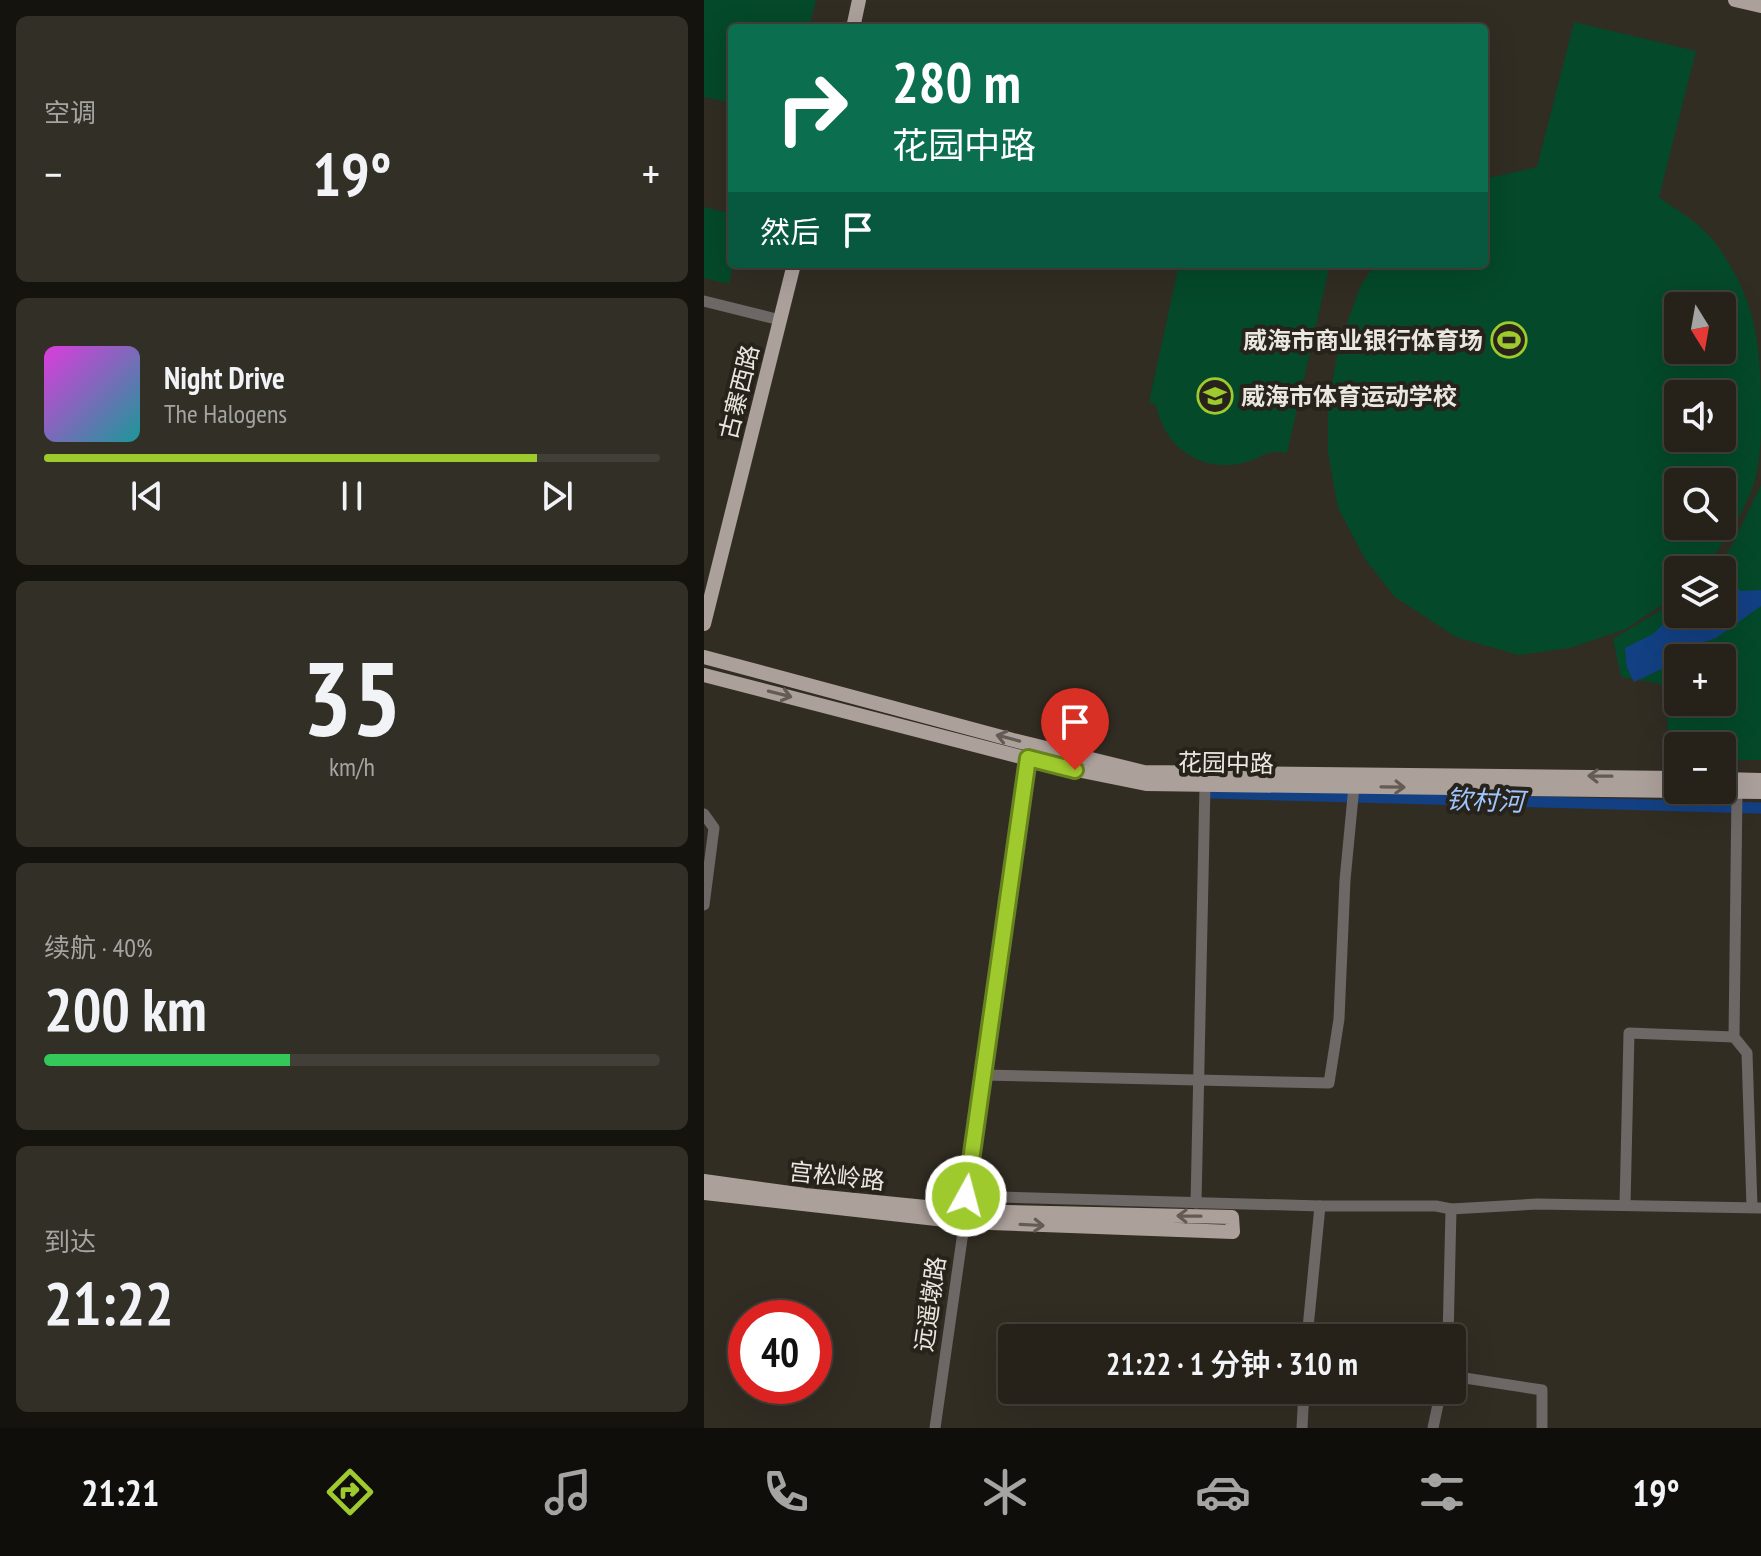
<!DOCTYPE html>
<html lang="zh">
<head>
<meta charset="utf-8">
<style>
  body { margin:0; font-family:"PT Sans Narrow","Noto Sans SC",sans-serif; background:#322f27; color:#f1f3f6; height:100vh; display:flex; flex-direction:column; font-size:30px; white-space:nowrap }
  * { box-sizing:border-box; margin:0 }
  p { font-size:26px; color:#a4a4a2 }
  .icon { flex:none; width:44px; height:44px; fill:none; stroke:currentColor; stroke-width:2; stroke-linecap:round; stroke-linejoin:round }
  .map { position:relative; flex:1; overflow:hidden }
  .panel { display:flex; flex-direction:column; gap:16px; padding:16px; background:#15130e; width:704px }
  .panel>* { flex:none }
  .hud { position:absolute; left:24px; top:24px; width:760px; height:244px; border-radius:8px; box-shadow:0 8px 32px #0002,0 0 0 2px #423f39; background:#0b6e4f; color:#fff; overflow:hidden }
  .needle { width:52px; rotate:169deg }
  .tools { position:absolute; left:960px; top:292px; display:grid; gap:16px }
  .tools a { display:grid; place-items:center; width:72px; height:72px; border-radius:8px; background:#26221a; box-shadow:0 8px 32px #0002,0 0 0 2px #423f39; font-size:40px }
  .speed { position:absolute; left:24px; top:1300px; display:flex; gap:16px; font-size:40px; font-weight:700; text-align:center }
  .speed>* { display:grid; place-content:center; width:104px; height:104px; border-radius:50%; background:#26221a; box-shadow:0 8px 32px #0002,0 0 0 2px #423f39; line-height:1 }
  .speed .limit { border:12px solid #d22; background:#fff; color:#111 }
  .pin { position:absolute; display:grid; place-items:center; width:68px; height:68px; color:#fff; margin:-82px -34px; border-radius:50% 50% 50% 0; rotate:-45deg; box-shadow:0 0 8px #0007 }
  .pin .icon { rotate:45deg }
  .me { position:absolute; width:88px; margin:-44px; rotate:7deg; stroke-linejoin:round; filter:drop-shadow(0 0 6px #0008) }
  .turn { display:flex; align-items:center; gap:28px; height:168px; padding:0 32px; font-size:36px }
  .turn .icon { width:104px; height:104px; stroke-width:2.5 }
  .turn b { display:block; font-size:56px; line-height:68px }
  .then { display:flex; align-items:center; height:76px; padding:0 32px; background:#0003; gap:16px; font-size:30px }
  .big { font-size:60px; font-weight:600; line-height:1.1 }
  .panel .widget { flex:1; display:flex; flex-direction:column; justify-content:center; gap:12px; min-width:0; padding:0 28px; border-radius:12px; background:#322f27 }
  .panel .dial { align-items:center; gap:0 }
  .dial b { font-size:104px; line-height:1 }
  .song { display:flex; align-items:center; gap:24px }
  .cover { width:96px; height:96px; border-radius:12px; background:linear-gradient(135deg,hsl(300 70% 55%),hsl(180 70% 35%)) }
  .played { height:8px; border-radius:4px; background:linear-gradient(90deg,#9fca2e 80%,#423f39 80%) }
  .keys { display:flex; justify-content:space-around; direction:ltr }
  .heat { display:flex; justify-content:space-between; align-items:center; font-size:44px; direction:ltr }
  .charge { height:12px; border-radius:6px; background:linear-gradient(90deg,#34c759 40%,#423f39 0) }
  .trip { position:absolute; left:294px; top:1324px; width:468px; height:80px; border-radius:8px; background:#26221a; box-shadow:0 8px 32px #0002,0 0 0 2px #423f39; font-weight:600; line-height:80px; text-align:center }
  .tab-bar { display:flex; height:128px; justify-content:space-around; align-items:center; background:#0f0e0a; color:#a4a4a2 }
  .tab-bar .icon { width:56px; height:56px }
  .tab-bar .selected { color:#9fca2e }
  .tab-bar b { font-size:36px; color:#f1f3f6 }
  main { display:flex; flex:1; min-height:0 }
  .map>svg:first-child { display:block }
  .green { fill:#044929; fill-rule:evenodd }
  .water { fill:#134083 }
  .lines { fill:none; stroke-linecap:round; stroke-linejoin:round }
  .canal { stroke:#134083; stroke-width:11 }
  .minor { stroke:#6d6765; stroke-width:11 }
  .major { stroke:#aca09b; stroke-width:14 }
  .oneway { stroke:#635b54 }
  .route-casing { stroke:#67831e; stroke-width:20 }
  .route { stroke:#9fca2e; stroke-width:14 }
  .labels { text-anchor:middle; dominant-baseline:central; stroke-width:8; stroke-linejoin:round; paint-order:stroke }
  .poi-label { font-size:24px; font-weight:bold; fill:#eae7e0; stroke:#28231a; text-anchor:end }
  .street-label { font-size:24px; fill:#eae7e0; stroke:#28231a }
  .water-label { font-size:26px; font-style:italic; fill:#9fc5fe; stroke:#28231a }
</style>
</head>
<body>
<main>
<section class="panel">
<div class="widget"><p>空调</p>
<div class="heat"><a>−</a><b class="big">19°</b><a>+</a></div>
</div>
<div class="widget">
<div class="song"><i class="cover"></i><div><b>Night Drive</b><p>The Halogens</p></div></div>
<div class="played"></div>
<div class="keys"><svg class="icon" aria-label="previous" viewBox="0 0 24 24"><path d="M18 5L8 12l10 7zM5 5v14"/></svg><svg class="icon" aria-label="pause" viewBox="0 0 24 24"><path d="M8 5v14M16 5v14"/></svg><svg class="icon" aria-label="next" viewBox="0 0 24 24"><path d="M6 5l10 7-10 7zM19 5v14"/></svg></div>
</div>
<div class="widget dial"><b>35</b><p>km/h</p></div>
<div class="widget"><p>续航 · 40%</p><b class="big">200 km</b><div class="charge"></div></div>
<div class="widget"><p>到达</p><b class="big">21:22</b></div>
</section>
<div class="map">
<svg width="1057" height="1428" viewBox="0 0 1057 1428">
  <rect width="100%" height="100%" fill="#322d23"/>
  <g class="green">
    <polygon points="0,0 112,0 105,28 28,28 28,103 0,97"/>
    <path d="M870,22L992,51L955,197C974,211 998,224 1012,244C1053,300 1057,347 1057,413C1057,438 1057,462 1049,486C1038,517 1019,545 998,570H974V594L922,629L866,648L814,655L752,637L691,597L661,559L634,508L624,452V404L635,346L656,287L671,264H780V179L833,167ZM1018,306V350H974V306ZM974,394H1018V438H974ZM974,482H1018V526H974Z"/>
    <polygon points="0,207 28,214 28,264 35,264 35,266 29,265 25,284 0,278"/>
    <path d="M475,264H626L583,453C560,448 556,460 535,464C493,471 460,445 452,405L445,402Z"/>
    <path d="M1057,485V760H1018V746H974V760H964L963,685L917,677L909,639L974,600V614H1018V570H1008L1026,549ZM974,658H1018V702H974Z"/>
  </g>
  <polygon class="water" points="1024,584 1030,585 1037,591 1057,590 1057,606 1012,638 997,643 964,666 930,682 923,668 921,648 949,634 974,610 974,614 1018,614 1018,586"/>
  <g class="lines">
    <polyline class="canal" points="506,793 1057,808"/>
    <g class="minor">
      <polyline points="0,301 76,320"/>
      <polyline points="1033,791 1030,1037 1043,1053 1048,1207"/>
      <polyline points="0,814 10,828 0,905"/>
      <polyline points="278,1075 625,1083 635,1019 641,880 650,786"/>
      <polyline points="262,1196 616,1206 732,1206 747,1209 833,1204 1057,1208"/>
      <polyline points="492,1203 501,785"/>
      <polyline points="921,1205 925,1033 1030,1037"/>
      <polyline points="603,1338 616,1206"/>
      <polyline points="744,1338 747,1209"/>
      <polyline points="748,1376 838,1390 838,1428"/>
      <polyline points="231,1428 262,1211 278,1075 324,758"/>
      <polyline points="598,1428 600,1390"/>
      <polyline points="729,1428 737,1390"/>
    </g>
    <g class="major">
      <polyline points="1031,0 1057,6"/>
      <polyline points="149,28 155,0"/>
      <polyline points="0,624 90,264"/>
      <polyline points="0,657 309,740 440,772 974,778"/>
      <polyline points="0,675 348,765 442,784 1057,792"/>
      <polyline points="1018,779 1057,780"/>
      <polyline points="0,1181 101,1195 262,1211 528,1217 529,1232 259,1222 0,1193"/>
    </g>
  </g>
  <defs><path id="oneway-shaft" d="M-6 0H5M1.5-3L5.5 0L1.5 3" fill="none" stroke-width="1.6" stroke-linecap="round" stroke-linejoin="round" transform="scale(2)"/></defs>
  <g class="oneway">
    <use href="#oneway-shaft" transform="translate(76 694) rotate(14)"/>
    <use href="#oneway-shaft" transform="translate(304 738) rotate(-165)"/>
    <use href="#oneway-shaft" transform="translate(896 776) rotate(-179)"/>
    <use href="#oneway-shaft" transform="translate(689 787) rotate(1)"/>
    <use href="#oneway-shaft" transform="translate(485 1216) rotate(-179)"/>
    <use href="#oneway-shaft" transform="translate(328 1225) rotate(3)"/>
  </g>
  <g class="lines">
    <defs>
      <polyline id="route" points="262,1196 324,758 371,770"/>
    </defs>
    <use href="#route" class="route-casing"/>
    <use href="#route" class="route"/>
  </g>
  <defs>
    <symbol id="stadium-ring" viewBox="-11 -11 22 22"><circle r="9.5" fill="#28231a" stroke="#9fca2e" stroke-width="1.5"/><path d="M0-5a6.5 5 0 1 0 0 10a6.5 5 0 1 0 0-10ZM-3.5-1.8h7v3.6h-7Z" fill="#9fca2e"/></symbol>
    <symbol id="university-ring" viewBox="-11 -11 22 22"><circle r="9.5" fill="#28231a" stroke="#9fca2e" stroke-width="1.5"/><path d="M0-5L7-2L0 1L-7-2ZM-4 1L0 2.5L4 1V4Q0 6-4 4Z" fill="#9fca2e"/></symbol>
  </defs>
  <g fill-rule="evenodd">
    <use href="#stadium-ring" x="785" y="320" width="40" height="40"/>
    <use href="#university-ring" x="491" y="376" width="40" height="40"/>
  </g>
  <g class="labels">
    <g class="poi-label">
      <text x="779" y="340">威海市商业银行体育场</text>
      <text x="537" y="396" text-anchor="start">威海市体育运动学校</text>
    </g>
    <g class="street-label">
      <text transform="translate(35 392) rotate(-76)">古寨西路</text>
      <text transform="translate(522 763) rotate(1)">花园中路</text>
      <text transform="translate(133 1176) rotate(6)">宫松岭路</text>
      <text transform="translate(226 1304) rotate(-82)">远遥墩路</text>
    </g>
    <g class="water-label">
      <text transform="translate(781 800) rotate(2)">钦村河</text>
    </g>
  </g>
</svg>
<div class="tools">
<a><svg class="needle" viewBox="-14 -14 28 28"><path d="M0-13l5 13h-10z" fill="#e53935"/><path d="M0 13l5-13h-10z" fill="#a4a4a2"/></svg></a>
<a><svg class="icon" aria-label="sound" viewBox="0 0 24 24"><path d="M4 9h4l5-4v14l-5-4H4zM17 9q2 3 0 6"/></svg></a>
<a><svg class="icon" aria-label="search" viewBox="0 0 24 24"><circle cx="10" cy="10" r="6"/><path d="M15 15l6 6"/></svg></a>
<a><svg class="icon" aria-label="layers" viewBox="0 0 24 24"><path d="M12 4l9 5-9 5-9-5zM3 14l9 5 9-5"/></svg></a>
<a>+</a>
<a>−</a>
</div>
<div class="speed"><div class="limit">40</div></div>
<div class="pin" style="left:371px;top:770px;background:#d93025"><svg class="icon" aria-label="arrive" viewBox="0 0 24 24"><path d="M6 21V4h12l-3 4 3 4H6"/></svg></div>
<svg class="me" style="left:262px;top:1196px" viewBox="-20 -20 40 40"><circle r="17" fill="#9fca2e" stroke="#fff" stroke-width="3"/><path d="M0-11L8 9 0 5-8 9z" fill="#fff"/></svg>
<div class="trip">21:22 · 1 分钟 · 310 m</div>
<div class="hud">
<div class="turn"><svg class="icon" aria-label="right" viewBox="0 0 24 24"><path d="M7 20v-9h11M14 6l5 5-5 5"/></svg><div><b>280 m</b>花园中路</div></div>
<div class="then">然后<svg class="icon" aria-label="arrive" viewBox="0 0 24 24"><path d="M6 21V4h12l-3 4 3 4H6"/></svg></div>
</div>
</div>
</main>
<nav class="tab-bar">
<b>21:21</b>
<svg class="icon selected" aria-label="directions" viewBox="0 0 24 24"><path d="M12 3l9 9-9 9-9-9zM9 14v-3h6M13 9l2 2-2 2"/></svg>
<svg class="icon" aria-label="music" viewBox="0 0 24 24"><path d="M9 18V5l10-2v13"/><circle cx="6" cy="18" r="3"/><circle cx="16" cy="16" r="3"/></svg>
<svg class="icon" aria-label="phone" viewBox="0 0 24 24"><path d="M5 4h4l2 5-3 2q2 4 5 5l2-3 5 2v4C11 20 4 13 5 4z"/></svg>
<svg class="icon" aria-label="climate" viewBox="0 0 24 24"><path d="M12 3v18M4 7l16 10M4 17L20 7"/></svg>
<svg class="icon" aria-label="car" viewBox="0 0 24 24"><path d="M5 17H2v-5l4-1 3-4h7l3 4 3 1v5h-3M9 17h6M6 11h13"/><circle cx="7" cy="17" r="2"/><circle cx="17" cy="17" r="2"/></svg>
<svg class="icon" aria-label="filters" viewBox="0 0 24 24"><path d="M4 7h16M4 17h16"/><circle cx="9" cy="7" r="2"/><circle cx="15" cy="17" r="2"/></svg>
<b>19°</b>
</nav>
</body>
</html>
